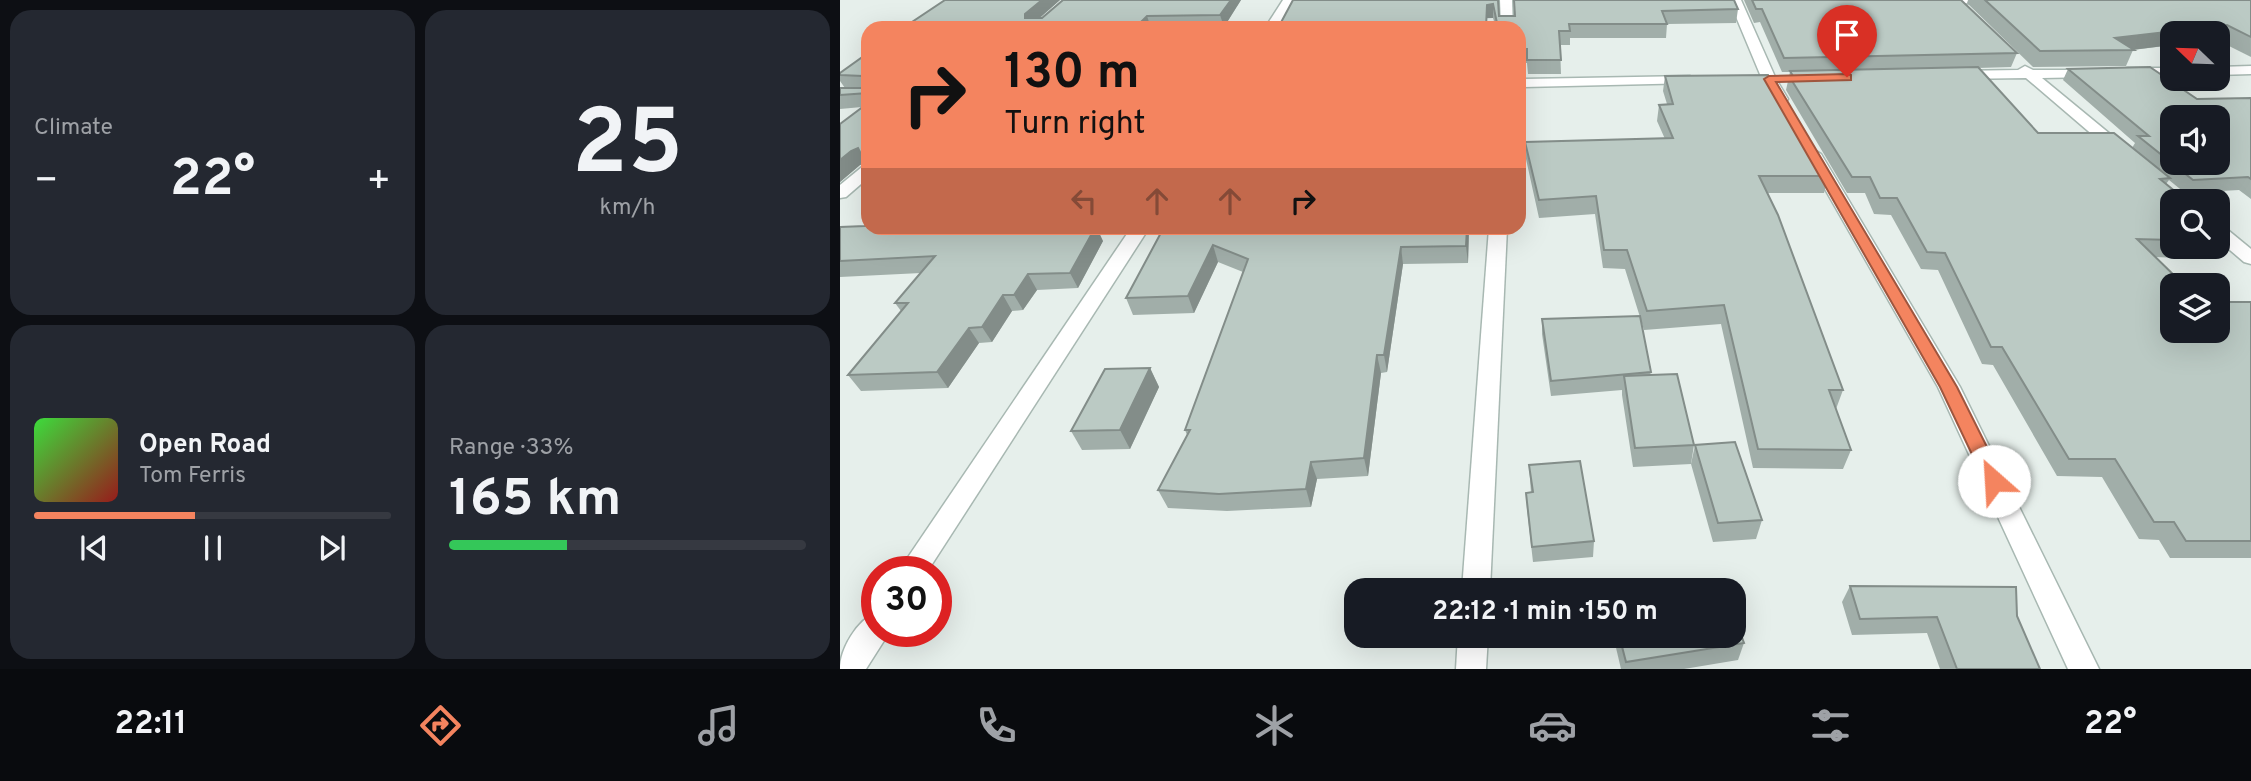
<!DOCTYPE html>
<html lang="en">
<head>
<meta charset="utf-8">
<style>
  body { margin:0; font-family:Overpass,sans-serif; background:#242831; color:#f1f3f6; height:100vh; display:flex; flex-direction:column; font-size:26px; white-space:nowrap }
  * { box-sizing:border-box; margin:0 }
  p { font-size:23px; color:#9ea1a6 }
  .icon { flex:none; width:38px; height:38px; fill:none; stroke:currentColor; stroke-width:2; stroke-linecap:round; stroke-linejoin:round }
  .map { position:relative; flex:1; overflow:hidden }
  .drawer { display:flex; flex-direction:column; gap:10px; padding:10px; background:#0d0f14; width:840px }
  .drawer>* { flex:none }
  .banner { position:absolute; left:21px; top:21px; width:665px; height:214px; border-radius:21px; box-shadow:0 7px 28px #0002; background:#f4845f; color:#111; overflow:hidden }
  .needle { width:46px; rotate:293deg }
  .tools { position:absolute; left:1320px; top:21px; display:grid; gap:14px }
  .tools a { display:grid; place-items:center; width:70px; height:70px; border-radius:14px; background:#171b24; box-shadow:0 7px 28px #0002; font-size:35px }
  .speed { position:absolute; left:21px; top:556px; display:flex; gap:14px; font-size:35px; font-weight:700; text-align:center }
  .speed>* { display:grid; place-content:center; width:91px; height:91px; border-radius:50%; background:#171b24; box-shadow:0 7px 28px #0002; line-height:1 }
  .speed .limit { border:10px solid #d22; background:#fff; color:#111 }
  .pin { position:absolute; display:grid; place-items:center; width:60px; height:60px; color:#fff; margin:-72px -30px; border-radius:50% 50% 50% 0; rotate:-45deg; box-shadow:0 0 7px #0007 }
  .pin .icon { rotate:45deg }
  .me { position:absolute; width:77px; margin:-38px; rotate:334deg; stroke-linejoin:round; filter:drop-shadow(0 0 5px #0008) }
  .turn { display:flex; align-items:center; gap:24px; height:147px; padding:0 28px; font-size:32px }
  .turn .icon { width:91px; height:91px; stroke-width:2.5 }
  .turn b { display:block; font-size:49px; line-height:60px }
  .lanes { display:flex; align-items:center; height:66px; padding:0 28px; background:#0003; justify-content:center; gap:35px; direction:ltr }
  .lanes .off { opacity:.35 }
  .big { font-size:52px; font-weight:700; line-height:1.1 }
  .drawer .card { flex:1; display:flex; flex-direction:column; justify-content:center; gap:10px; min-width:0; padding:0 24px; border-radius:21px; background:#242831 }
  .drawer .dial { align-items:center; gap:0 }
  .dial b { font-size:91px; line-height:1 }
  .song { display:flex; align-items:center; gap:21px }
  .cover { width:84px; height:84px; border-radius:10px; background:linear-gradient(135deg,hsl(120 70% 55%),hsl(0 70% 35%)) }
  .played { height:7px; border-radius:4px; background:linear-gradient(90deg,#f4845f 45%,#363941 45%) }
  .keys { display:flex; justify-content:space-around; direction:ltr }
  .heat { display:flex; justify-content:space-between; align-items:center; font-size:38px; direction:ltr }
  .charge { height:10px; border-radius:5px; background:linear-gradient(90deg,#34c759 33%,#363941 0) }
  .drawer .tiles { flex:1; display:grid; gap:10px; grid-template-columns:repeat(2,1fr) }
  .trip { position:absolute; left:504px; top:578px; width:402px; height:70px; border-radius:21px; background:#171b24; box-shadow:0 7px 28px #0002; font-weight:700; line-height:70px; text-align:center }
  .menu { display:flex; height:112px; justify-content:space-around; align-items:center; background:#090b0e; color:#9ea1a6 }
  .menu .icon { width:49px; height:49px }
  .menu .selected { color:#f4845f }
  .menu b { font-size:32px; color:#f1f3f6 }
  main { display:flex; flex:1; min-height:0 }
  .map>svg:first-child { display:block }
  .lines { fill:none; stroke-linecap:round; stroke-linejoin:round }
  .minor-casing { stroke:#a8b8b2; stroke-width:3 }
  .minor { fill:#fff; fill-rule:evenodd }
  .wall { fill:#a1aea9 }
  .shaded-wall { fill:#838d89 }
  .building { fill:#bbcac4; stroke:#838d89; stroke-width:2; fill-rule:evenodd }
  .route { fill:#f4845f; stroke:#9f563e; stroke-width:2 }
</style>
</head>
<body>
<main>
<section class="drawer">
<div class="tiles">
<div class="card"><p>Climate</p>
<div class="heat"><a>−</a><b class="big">22°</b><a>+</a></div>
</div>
<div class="card dial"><b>25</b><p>km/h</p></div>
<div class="card">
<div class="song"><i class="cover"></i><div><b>Open Road</b><p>Tom Ferris</p></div></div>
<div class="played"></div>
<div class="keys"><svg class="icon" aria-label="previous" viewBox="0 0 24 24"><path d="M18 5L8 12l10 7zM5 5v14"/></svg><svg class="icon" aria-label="pause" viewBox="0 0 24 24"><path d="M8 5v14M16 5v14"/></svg><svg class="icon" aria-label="next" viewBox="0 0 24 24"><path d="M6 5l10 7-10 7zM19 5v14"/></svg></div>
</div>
<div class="card"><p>Range · 33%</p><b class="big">165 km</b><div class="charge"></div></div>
</div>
</section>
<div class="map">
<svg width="1411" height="669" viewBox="0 0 1411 669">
  <rect width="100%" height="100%" fill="#e6efeb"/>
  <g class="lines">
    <defs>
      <g id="minor">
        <polygon points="443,0 455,0 437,28 425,28"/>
        <polygon points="660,0 672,0 673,28 661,28"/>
        <polygon points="889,0 901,0 936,79 948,99 946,102 936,102 922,79"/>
        <polygon points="1113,0 1137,0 1131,3 1113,4"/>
        <polygon points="1185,66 1193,70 1258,70 1258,76 1253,77 1202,78 1287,148 1289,151 1287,154 1275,154 1186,78 1117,79 1110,75 1117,71 1178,70"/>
        <polygon points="1411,66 1411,74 1377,75 1377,67"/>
        <polygon points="1288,68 1332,68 1332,76 1283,75 1283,69"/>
        <polygon points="850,76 857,80 855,83 679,87 679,79"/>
        <polygon points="973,149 981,154 1120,387 1259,669 1228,669 1098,387 965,154"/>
        <polygon points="28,165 28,178 6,197 0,198 0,185 22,167"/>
        <polygon points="1377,225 1383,226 1411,249 1411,264 1404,262 1377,239"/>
        <polygon points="291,228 309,228 87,572 58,572"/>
        <polygon points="649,228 667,228 650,590 622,590"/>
        <path d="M37,612V632H49L47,636L26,669H0C0,649 17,620 37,612Z"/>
        <polygon points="618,635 648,635 646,669 616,669"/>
      </g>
    </defs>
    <use href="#minor" class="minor-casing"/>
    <use href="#minor" class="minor"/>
  </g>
  <g class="wall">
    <polygon points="105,0 220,0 200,18 401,0 384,27 63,28"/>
    <polygon points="658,0 659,16 674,16 674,0 898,9 896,23 827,24 826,38 730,38 730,45 720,45 721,74 688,74 687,63 679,63 679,28 656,28 653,18 438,28"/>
    <polygon points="904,0 1121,0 1177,53 1171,67 1138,68 1198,133 1292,148 1295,143 1223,80 1228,69 1357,99 1411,98 1411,199 1399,190 1345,193 1329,180 1326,184 1342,197 1340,201 1332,201 1332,247 1371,247 1363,259 1315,257 1332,331 1411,302 1411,558 1330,558 1319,540 1299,539 1262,477 1217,476 1153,365 1142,364 1098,270 1081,269 1051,215 1034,214 1025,193 1007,193 946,90 950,72 942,72 920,22 914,23"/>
    <polygon points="1128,0 1411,0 1411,57 1377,40 1377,33 1332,45 1293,50 1286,66 1193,67 1127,3"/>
    <polygon points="28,53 28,166 26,163 20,165 0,182 0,124 22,107 0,109 0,88 5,88 0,81 0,73"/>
    <polygon points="825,76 989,176 984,193 928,193 1003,390 996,409 1011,450 1003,469 913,468 881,324 804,330 785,269 763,268 755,214 699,218 686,159 685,142 825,139 817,121 819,105 827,104 823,91"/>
    <polygon points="25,226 263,241 238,288 197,290 183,310 172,311 152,342 139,343 108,388 21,391 8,375 61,311 55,303 81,273 0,277 0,227"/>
    <polygon points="360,228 629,228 628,263 563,264 547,372 541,373 528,476 477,479 471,507 387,511 328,508 318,490 347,435 345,430 403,272 378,262 354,313 293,315 286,298"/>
    <polygon points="702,319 811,372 810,375 854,445 851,464 793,467 782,395 782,390 711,396 702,334"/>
    <polygon points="310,368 319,387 290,449 242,450 231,431"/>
    <polygon points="855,445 922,520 916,539 873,542 851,464"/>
    <polygon points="689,465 754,541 753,557 693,562 687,509 686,493 691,493"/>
    <polygon points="1010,586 1177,616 1200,669 1100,669 1087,633 1012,635 1002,602"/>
    <polygon points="773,635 894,635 904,643 898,660 844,669 781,669"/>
  </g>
  <g class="shaded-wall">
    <polygon points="202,0 220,0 190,26 185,18 185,14"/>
    <polygon points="391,0 401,0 384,27 380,15"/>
    <polygon points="653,4 653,18 647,18 647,28 646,28 647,5"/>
    <polygon points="307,16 311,28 295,28"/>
    <polygon points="1387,25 1379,40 1377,40 1377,33 1332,33 1332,45 1291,50 1275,38"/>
    <polygon points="18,148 26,163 20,165 0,182 0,160 11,151"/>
    <polygon points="255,228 257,228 263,241 238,288 230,273"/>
    <polygon points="627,228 629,228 628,263 626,246"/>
    <polygon points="373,245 378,262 354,313 348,296"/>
    <polygon points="561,247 563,264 547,372 544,355"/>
    <polygon points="188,274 197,290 183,310 174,295"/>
    <polygon points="163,295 172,311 152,342 142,327"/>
    <polygon points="129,328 139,343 108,388 97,372"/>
    <polygon points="537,355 541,373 528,476 524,458"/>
    <polygon points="310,368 319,387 290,449 280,430"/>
    <polygon points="471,462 477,479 471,507 466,489"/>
  </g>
  <g class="building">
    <polygon points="105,0 202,0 185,14 185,18 202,18 223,0 391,0 380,15 307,16 295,28 63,28"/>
    <polygon points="453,0 658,0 659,16 675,16 674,0 894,0 898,9 822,11 827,24 729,24 730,31 719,31 721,60 687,60 687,49 679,49 679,28 658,28 653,4 647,5 646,28 438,28"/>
    <polygon points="912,0 1121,0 1177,53 944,58 922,9 916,9"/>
    <polygon points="1145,0 1411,0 1411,37 1387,25 1275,38 1294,50 1200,51"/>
    <polygon points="28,53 28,93 0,95 0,88 22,88 22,76 0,75 0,73"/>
    <polygon points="1138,67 1198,133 1274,133 1330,178 1320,179 1342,197 1332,198 1336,201 1332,201 1332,240 1297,239 1344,285 1332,285 1332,331 1377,331 1377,302 1411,302 1411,541 1346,541 1334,522 1314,522 1275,459 1229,459 1162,347 1151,347 1105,253 1087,252 1057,198 1040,198 1030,177 1012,177 949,76 953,76 950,71"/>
    <path d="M1310,67L1357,99L1411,98V179L1408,177L1353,180L1298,136H1309L1228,69ZM1332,117H1377V163H1332Z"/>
    <polygon points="928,75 989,176 919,176 938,215 1003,390 989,390 1011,450 918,449 884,305 807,311 787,250 764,250 756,196 699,200 685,142 833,138 819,105 833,104 825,76"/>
    <polygon points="28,103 28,156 22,156 18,148 11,151 0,160 0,124"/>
    <polygon points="28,223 28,228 217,228 216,229 255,228 230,273 188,274 174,295 163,295 142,327 129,328 97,372 8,375 68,303 55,303 95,256 0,261 0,227 25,226"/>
    <polygon points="360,228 627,228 626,246 561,247 544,355 537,355 524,458 471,462 466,489 379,494 318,490 350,430 345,430 408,259 373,245 348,296 286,298 323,229"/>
    <polygon points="800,316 811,372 711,381 702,319"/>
    <polygon points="310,368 280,430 231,431 265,369"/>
    <polygon points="837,374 854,445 795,448 784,376"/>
    <polygon points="895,442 922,520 878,523 855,445"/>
    <polygon points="740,461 754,541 692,547 686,493 693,492 689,465"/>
    <polygon points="882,583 885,590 841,590"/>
    <polygon points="1010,586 1176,587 1177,616 1200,669 1117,669 1097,617 1020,619"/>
    <polygon points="894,616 904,643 786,662 779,635 894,635"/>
  </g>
  <polygon class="route" points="1007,74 1011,75 1011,80 936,82 1117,387 1164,481 1161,486 1154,489 1147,486 1100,387 924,79 929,76"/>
</svg>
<div class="tools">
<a><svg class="needle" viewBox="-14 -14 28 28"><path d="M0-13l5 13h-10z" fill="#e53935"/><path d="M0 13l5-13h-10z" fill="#9ea1a6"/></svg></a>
<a><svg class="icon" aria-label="sound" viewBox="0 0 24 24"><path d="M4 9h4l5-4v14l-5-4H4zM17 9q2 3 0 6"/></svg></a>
<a><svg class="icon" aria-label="search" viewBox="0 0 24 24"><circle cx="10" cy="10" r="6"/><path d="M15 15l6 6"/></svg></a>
<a><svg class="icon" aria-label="layers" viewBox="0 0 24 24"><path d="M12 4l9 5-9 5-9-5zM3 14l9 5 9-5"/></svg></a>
</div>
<div class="speed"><div class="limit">30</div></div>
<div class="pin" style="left:1007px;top:77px;background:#d93025"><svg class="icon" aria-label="arrive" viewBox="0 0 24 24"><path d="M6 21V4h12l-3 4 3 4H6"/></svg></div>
<svg class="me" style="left:1154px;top:481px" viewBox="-20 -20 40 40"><circle r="19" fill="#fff"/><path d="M0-13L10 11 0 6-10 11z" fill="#f4845f"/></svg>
<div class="trip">22:12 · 1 min · 150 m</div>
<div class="banner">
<div class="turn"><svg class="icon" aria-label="right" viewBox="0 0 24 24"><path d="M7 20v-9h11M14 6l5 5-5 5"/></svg><div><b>130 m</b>Turn right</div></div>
<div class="lanes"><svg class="icon off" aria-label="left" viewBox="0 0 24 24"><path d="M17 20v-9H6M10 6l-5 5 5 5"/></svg><svg class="icon off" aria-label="ahead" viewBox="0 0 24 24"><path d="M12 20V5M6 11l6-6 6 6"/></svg><svg class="icon off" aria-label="ahead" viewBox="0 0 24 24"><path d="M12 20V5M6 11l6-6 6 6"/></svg><svg class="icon" aria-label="right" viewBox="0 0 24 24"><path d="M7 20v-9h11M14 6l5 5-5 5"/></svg></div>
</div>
</div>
</main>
<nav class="menu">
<b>22:11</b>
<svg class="icon selected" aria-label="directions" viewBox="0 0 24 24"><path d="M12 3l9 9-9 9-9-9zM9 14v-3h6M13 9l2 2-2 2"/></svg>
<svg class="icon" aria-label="music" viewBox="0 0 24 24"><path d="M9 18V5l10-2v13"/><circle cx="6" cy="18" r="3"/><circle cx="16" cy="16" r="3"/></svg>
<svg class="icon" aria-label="phone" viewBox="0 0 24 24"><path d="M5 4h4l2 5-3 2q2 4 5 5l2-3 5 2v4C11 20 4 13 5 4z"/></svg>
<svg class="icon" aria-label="climate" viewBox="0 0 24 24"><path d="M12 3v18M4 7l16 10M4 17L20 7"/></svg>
<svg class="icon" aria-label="car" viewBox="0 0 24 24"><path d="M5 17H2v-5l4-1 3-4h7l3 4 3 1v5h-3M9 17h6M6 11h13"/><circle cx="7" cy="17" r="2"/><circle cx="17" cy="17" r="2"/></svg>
<svg class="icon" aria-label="filters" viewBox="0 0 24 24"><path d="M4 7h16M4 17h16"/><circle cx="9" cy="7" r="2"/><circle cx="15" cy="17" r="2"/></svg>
<b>22°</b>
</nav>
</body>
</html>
